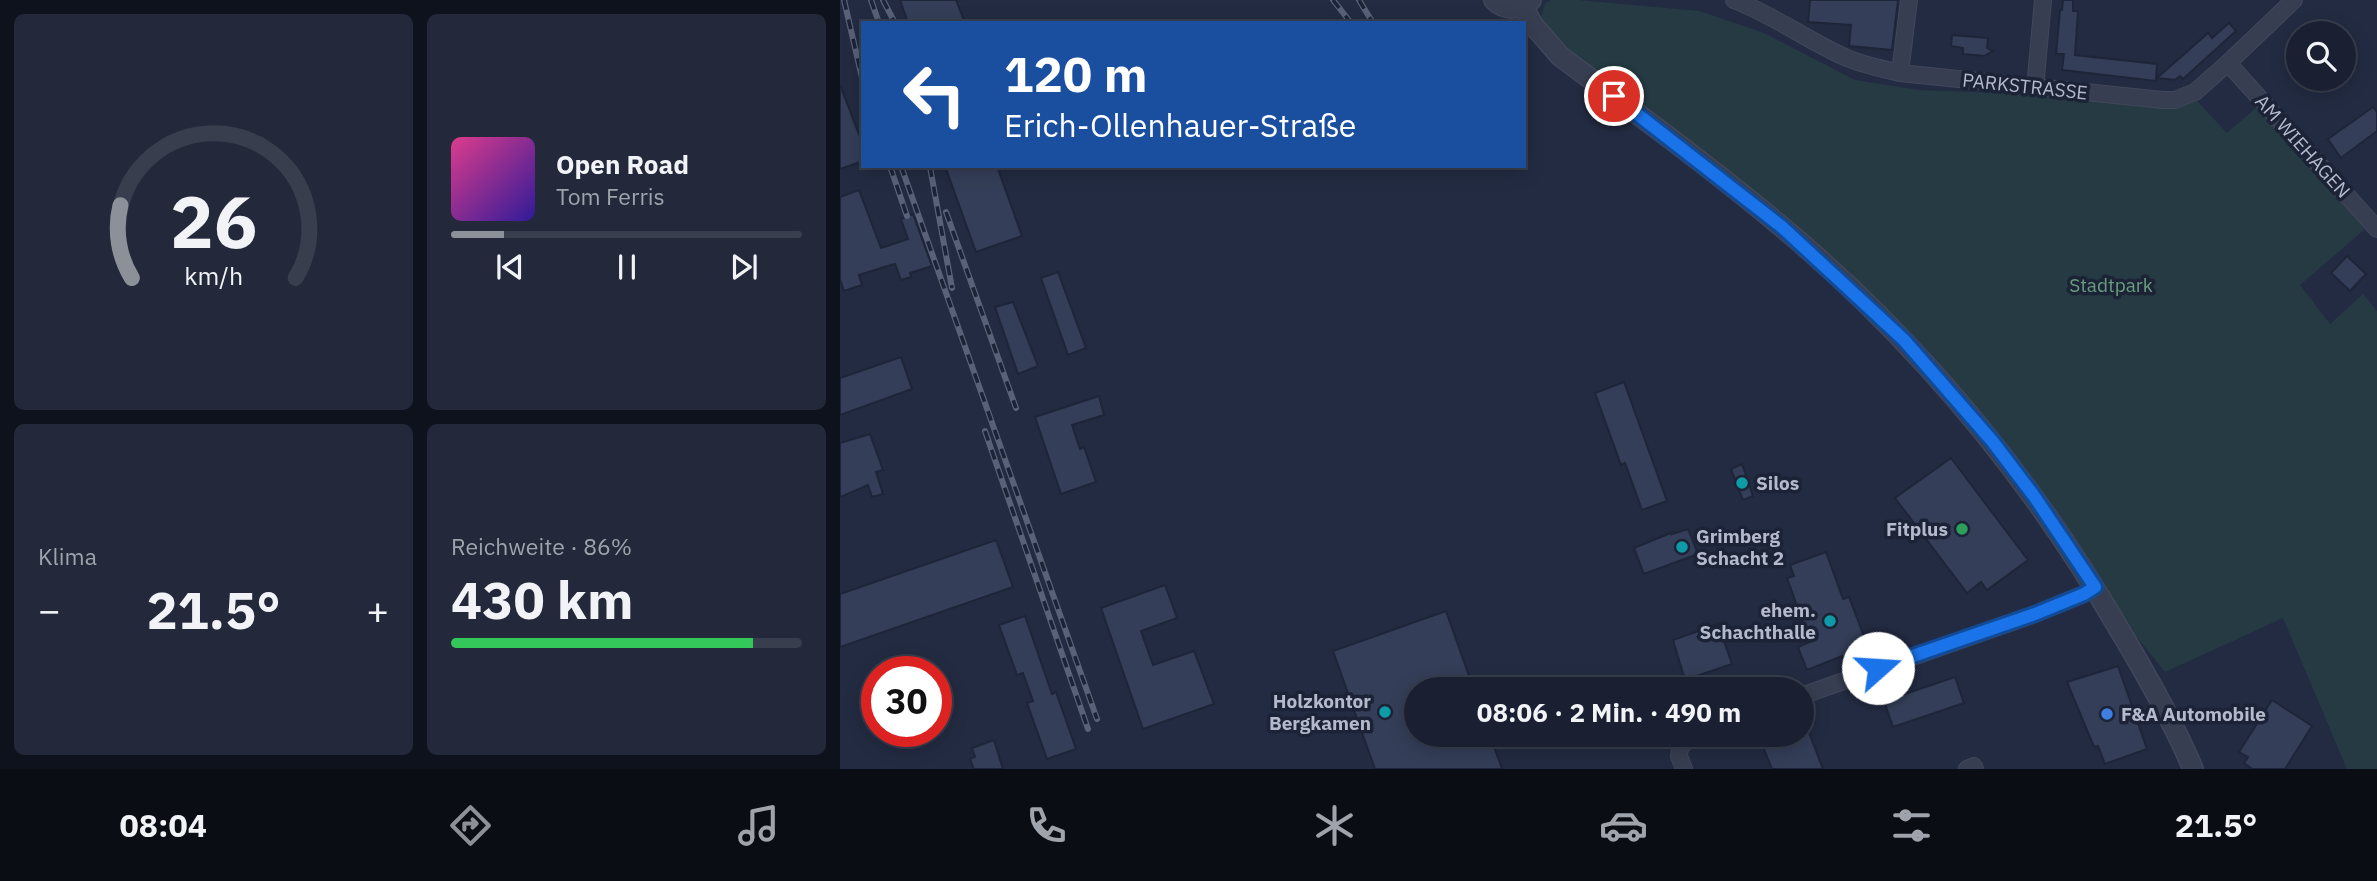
<!DOCTYPE html>
<html lang="de">
<head>
<meta charset="utf-8">
<style>
  body { margin:0; font-family:"IBM Plex Sans",sans-serif; background:#23283a; color:#f1f3f6; height:100vh; display:flex; flex-direction:column; font-size:26px; white-space:nowrap }
  * { box-sizing:border-box; margin:0 }
  p { font-size:23px; color:#9fa3ac }
  .icon { flex:none; width:38px; height:38px; fill:none; stroke:currentColor; stroke-width:2; stroke-linecap:round; stroke-linejoin:round }
  .map { position:relative; flex:1; overflow:hidden }
  .side { display:flex; flex-direction:column; gap:14px; padding:14px; background:#0e121c; width:840px }
  .side>* { flex:none }
  .banner { position:absolute; left:21px; top:21px; width:665px; height:147px; border-radius:0px; box-shadow:0 4px 18px #0003,0 0 0 2px #383e4d; background:#1a4fa0; color:#fff; overflow:hidden }
  .fabs { position:absolute; left:1446px; top:21px; display:grid; gap:14px }
  .fabs a { display:grid; place-items:center; width:70px; height:70px; border-radius:50%; background:#1a2032; box-shadow:0 4px 18px #0003,0 0 0 2px #383e4d; font-size:35px }
  .speed { position:absolute; left:21px; top:656px; display:flex; gap:14px; font-size:35px; font-weight:700; text-align:center }
  .speed>* { display:grid; place-content:center; width:91px; height:91px; border-radius:50%; background:#1a2032; box-shadow:0 4px 18px #0003,0 0 0 2px #383e4d; line-height:1 }
  .speed .limit { border:10px solid #d22; background:#fff; color:#111 }
  .pin { position:absolute; display:grid; place-items:center; width:60px; height:60px; color:#fff; margin:-30px; border:4px solid #fff; border-radius:50%; box-shadow:0 2px 7px #0007 }
  .me { position:absolute; width:77px; margin:-38px; rotate:71deg; stroke-linejoin:round; filter:drop-shadow(0 0 5px #0008) }
  .turn { display:flex; align-items:center; gap:24px; height:147px; padding:0 28px; font-size:32px }
  .turn .icon { width:91px; height:91px; stroke-width:2.5 }
  .turn b { display:block; font-size:49px; line-height:60px }
  .big { font-size:52px; font-weight:700; line-height:1.1 }
  .side .card { flex:1; display:flex; flex-direction:column; justify-content:center; gap:10px; min-width:0; padding:0 24px; border-radius:10px; background:#23283a }
  .side .dial { align-items:center; gap:0 }
  .dial svg { height:182px; overflow:visible; fill:none; stroke:#383e4d; stroke-width:7; stroke-linecap:round; text-anchor:middle }
  .dial text { fill:#f1f3f6; stroke:none }
  .song { display:flex; align-items:center; gap:21px }
  .cover { width:84px; height:84px; border-radius:10px; background:linear-gradient(135deg,hsl(330 70% 55%),hsl(250 70% 35%)) }
  .played { height:7px; border-radius:4px; background:linear-gradient(90deg,#8c9099 15%,#383e4d 15%) }
  .keys { display:flex; justify-content:space-around; direction:ltr }
  .heat { display:flex; justify-content:space-between; align-items:center; font-size:38px; direction:ltr }
  .charge { height:10px; border-radius:5px; background:linear-gradient(90deg,#34c759 86%,#383e4d 0) }
  .side .tiles { flex:1; display:grid; gap:14px; grid-template-columns:repeat(2,1fr) }
  .trip { position:absolute; left:564px; top:677px; width:410px; height:70px; border-radius:35px; background:#1a2032; box-shadow:0 4px 18px #0003,0 0 0 2px #383e4d; font-weight:700; line-height:70px; text-align:center }
  .dock { display:flex; height:112px; justify-content:space-around; align-items:center; background:#0a0d14; color:#9fa3ac }
  .dock .icon { width:49px; height:49px }
  .dock .on { color:#8c9099 }
  .dock b { font-size:32px; color:#f1f3f6 }
  main { display:flex; flex:1; min-height:0 }
  .map>svg:first-child { display:block }
  .green { fill:#253a43 }
  .building { fill:#343e58; stroke:#1e2539; stroke-width:2 }
  .lines { fill:none; stroke-linecap:round; stroke-linejoin:round }
  .minor-casing { stroke:#41475b; stroke-width:18 }
  .tertiary-casing { stroke:#41475b; stroke-width:22 }
  .minor { stroke:#373e51; stroke-width:16 }
  .tertiary { stroke:#373e51; stroke-width:19 }
  .rail-casing { stroke:#596179; stroke-width:6 }
  .rail { stroke:#1c2337; stroke-width:3.5; stroke-dasharray:10; stroke-linecap:butt }
  .route-casing { stroke:#114b97; stroke-width:18 }
  .route { stroke:#1a73e8; stroke-width:12 }
  .culture-dot { fill:#0f9aa8; stroke:#1c2337; stroke-width:2.5 }
  .leisure-dot { fill:#2e9e5b; stroke:#1c2337; stroke-width:2.5 }
  .shop-dot { fill:#3f7fe0; stroke:#1c2337; stroke-width:2.5 }
  .labels { text-anchor:middle; dominant-baseline:central; stroke-width:7; stroke-linejoin:round; paint-order:stroke }
  .street-label { font-size:19px; fill:#b4b9cc; stroke:#1c2337 }
  .park-label { font-size:19px; fill:#699f7e; stroke:#1c2337 }
  .poi-label { font-size:19px; font-weight:bold; fill:#b4b9cc; stroke:#1c2337; text-anchor:start }
</style>
</head>
<body>
<main>
<section class="side">
<div class="tiles">
<div class="card dial"><svg viewBox="0 0 100 80">
<path d="M14 69A42 42 0 1 1 86 69"/>
<path d="M14 69A42 42 0 0 1 9 37" stroke="#8c9099"/>
<text x="50" y="56" font-size="32" font-weight="700">26</text>
<text x="50" y="72" font-size="11">km/h</text>
</svg></div>
<div class="card">
<div class="song"><i class="cover"></i><div><b>Open Road</b><p>Tom Ferris</p></div></div>
<div class="played"></div>
<div class="keys"><svg class="icon" aria-label="previous" viewBox="0 0 24 24"><path d="M18 5L8 12l10 7zM5 5v14"/></svg><svg class="icon" aria-label="pause" viewBox="0 0 24 24"><path d="M8 5v14M16 5v14"/></svg><svg class="icon" aria-label="next" viewBox="0 0 24 24"><path d="M6 5l10 7-10 7zM19 5v14"/></svg></div>
</div>
<div class="card"><p>Klima</p>
<div class="heat"><a>−</a><b class="big">21.5°</b><a>+</a></div>
</div>
<div class="card"><p>Reichweite · 86%</p><b class="big">430 km</b><div class="charge"></div></div>
</div>
</section>
<div class="map">
<svg width="1537" height="769" viewBox="0 0 1537 769">
  <rect width="100%" height="100%" fill="#232b42"/>
  <polygon class="green" points="711,0 738,0 859,11 924,33 1015,80 1079,90 1357,101 1387,133 1418,106 1525,229 1460,285 1490,324 1523,294 1537,311 1537,769 1507,769 1443,618 1325,672 1265,598 1066,340 720,50 707,31 701,18 705,3"/>
  <g class="building">
    <polygon points="60,0 116,0 125,23 68,23"/>
    <polygon points="970,0 1058,0 1052,50 1009,46 1011,25 968,22"/>
    <polygon points="1223,0 1233,0 1233,11 1238,11 1235,55 1317,64 1316,81 1222,70 1224,54 1216,54 1220,10 1222,10"/>
    <polygon points="1389,23 1396,31 1343,79 1340,76 1335,80 1317,78 1368,33 1372,38"/>
    <polygon points="1112,35 1148,38 1147,48 1153,51 1144,56 1123,54 1123,48 1111,46"/>
    <polygon points="0,85 23,145 23,161 0,169"/>
    <polygon points="1533,107 1537,112 1537,131 1501,158 1488,139"/>
    <polygon points="105,166 157,166 182,236 136,252"/>
    <polygon points="19,190 41,248 68,239 61,219 73,214 92,266 70,273 71,277 61,280 55,264 51,265 19,275 22,285 4,291 0,279 0,197"/>
    <polygon points="1507,256 1526,274 1510,291 1491,273"/>
    <polygon points="218,272 246,348 228,355 201,278"/>
    <polygon points="173,302 198,366 178,374 155,307"/>
    <polygon points="61,357 72,389 0,415 0,378"/>
    <polygon points="784,382 827,501 802,510 785,463 781,465 755,393"/>
    <polygon points="259,396 264,415 232,425 240,449 244,447 256,482 221,494 195,417"/>
    <polygon points="30,434 43,470 36,472 43,494 32,497 28,485 0,497 0,443"/>
    <polygon points="1111,458 1188,560 1147,590 1141,582 1127,593 1055,498"/>
    <polygon points="902,464 913,496 903,500 891,469"/>
    <polygon points="848,529 858,554 804,574 794,548 833,532 832,534"/>
    <polygon points="156,540 173,587 0,647 0,594"/>
    <polygon points="986,552 1003,599 1009,597 1032,657 1006,667 1002,656 967,670 958,647 970,642 947,578 954,576 950,565"/>
    <polygon points="325,585 337,618 301,631 313,665 354,651 374,704 303,729 261,608"/>
    <polygon points="606,611 634,690 576,690 576,735 650,735 662,769 535,769 493,651"/>
    <polygon points="185,616 212,694 216,692 236,749 207,759 187,703 193,701 183,673 177,675 159,625"/>
    <polygon points="878,624 892,664 845,680 833,640"/>
    <polygon points="1278,666 1307,749 1265,764 1258,746 1254,747 1227,682"/>
    <polygon points="1115,677 1124,703 1053,727 1044,701"/>
    <polygon points="1432,700 1472,726 1445,769 1412,769 1404,763 1408,757 1399,752"/>
    <polygon points="961,712 983,769 932,769 921,742 940,735 961,735"/>
    <polygon points="154,740 163,769 134,769 130,759 135,757 132,748"/>
  </g>
  <g class="lines">
    <defs>
      <g id="minor">
        <path d="M894,0C934,15 968,41 1007,58C1024,65 1042,69 1060,73L1323,100H1335L1355,92L1388,63L1454,0"/>
        <polyline points="1388,63 1537,229"/>
        <polyline points="1060,73 1069,0"/>
        <polyline points="1195,88 1203,0"/>
        <polyline points="961,696 1195,614 1244,594 1255,587"/>
        <polyline points="844,769 839,756 840,747 854,735"/>
        <polyline points="1127,769 1134,766 1135,769"/>
      </g>
      <g id="tertiary">
        <path d="M654,0C665,11 679,10 691,0"/>
        <path d="M683,6L693,25L720,56C795,112 870,167 942,227C1078,341 1190,476 1279,629C1306,674 1333,721 1353,769"/>
      </g>
    </defs>
    <use href="#minor" class="minor-casing"/>
    <use href="#tertiary" class="tertiary-casing"/>
    <use href="#minor" class="minor"/>
    <use href="#tertiary" class="tertiary"/>
    <defs>
      <g id="rail">
        <polyline points="4,0 23,82"/>
        <polyline points="31,0 39,23"/>
        <polyline points="43,0 55,23"/>
        <polyline points="493,0 511,23"/>
        <polyline points="519,0 533,23"/>
        <polyline points="50,166 67,216"/>
        <polyline points="61,166 257,719"/>
        <polyline points="90,167 112,288"/>
        <polyline points="106,212 176,408"/>
        <polyline points="145,431 248,729"/>
      </g>
    </defs>
    <use href="#rail" class="rail-casing"/>
    <use href="#rail" class="rail"/>
  </g>
  <g class="lines">
    <defs>
      <polyline id="route" points="774,96 942,227 1064,340 1153,442 1194,496 1255,587 1244,594 1195,614 1038,668"/>
    </defs>
    <use href="#route" class="route-casing"/>
    <use href="#route" class="route"/>
  </g>
  <g class="culture-dot">
    <circle cx="902" cy="483" r="7"/>
    <circle cx="842" cy="547" r="7"/>
    <circle cx="990" cy="621" r="7"/>
    <circle cx="545" cy="712" r="7"/>
  </g>
  <circle class="leisure-dot" cx="1122" cy="529" r="7"/>
  <circle class="shop-dot" cx="1267" cy="714" r="7"/>
  <g class="labels">
    <g class="street-label">
      <text transform="translate(1185 86) rotate(6)">PARKSTRASSE</text>
      <text transform="translate(1463 146) rotate(48)">AM WIEHAGEN</text>
    </g>
    <g class="park-label">
      <text x="1271" y="285">Stadtpark</text>
    </g>
    <g class="poi-label">
      <text x="916" y="483">Silos</text>
      <text x="1108" y="529" text-anchor="end">Fitplus</text>
      <text x="856" y="536">Grimberg<tspan x="856" dy="22">Schacht 2</tspan></text>
      <text x="976" y="610" text-anchor="end">ehem.<tspan x="976" dy="22">Schachthalle</tspan></text>
      <text x="531" y="701" text-anchor="end">Holzkontor<tspan x="531" dy="22">Bergkamen</tspan></text>
      <text x="1281" y="714">F&amp;A Automobile</text>
    </g>
  </g>
</svg>
<div class="fabs">
<a><svg class="icon" aria-label="search" viewBox="0 0 24 24"><circle cx="10" cy="10" r="6"/><path d="M15 15l6 6"/></svg></a>
</div>
<div class="speed"><div class="limit">30</div></div>
<div class="pin" style="left:774px;top:96px;background:#d93025"><svg class="icon" aria-label="arrive" viewBox="0 0 24 24"><path d="M6 21V4h12l-3 4 3 4H6"/></svg></div>
<svg class="me" style="left:1038px;top:668px" viewBox="-20 -20 40 40"><circle r="19" fill="#fff"/><path d="M0-13L10 11 0 6-10 11z" fill="#1a73e8"/></svg>
<div class="trip">08:06 · 2 Min. · 490 m</div>
<div class="banner">
<div class="turn"><svg class="icon" aria-label="left" viewBox="0 0 24 24"><path d="M17 20v-9H6M10 6l-5 5 5 5"/></svg><div><b>120 m</b>Erich-Ollenhauer-Straße</div></div>
</div>
</div>
</main>
<nav class="dock">
<b>08:04</b>
<svg class="icon on" aria-label="directions" viewBox="0 0 24 24"><path d="M12 3l9 9-9 9-9-9zM9 14v-3h6M13 9l2 2-2 2"/></svg>
<svg class="icon" aria-label="music" viewBox="0 0 24 24"><path d="M9 18V5l10-2v13"/><circle cx="6" cy="18" r="3"/><circle cx="16" cy="16" r="3"/></svg>
<svg class="icon" aria-label="phone" viewBox="0 0 24 24"><path d="M5 4h4l2 5-3 2q2 4 5 5l2-3 5 2v4C11 20 4 13 5 4z"/></svg>
<svg class="icon" aria-label="climate" viewBox="0 0 24 24"><path d="M12 3v18M4 7l16 10M4 17L20 7"/></svg>
<svg class="icon" aria-label="car" viewBox="0 0 24 24"><path d="M5 17H2v-5l4-1 3-4h7l3 4 3 1v5h-3M9 17h6M6 11h13"/><circle cx="7" cy="17" r="2"/><circle cx="17" cy="17" r="2"/></svg>
<svg class="icon" aria-label="filters" viewBox="0 0 24 24"><path d="M4 7h16M4 17h16"/><circle cx="9" cy="7" r="2"/><circle cx="15" cy="17" r="2"/></svg>
<b>21.5°</b>
</nav>
</body>
</html>
